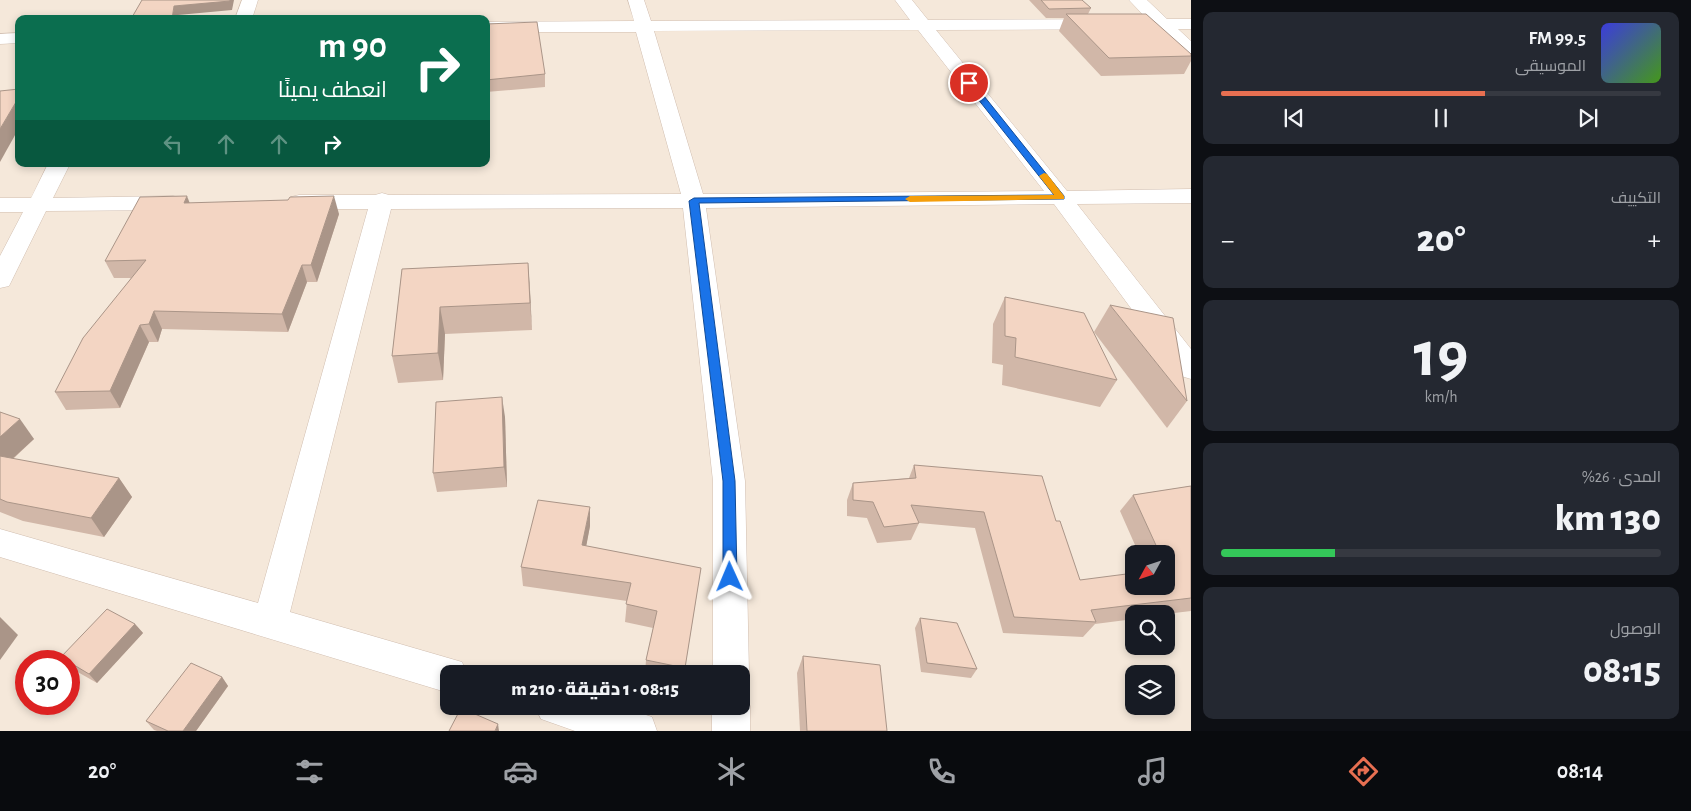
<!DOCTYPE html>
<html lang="ar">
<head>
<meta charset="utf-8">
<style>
  body { margin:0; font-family:"Alegreya Sans",Cairo,sans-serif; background:#242831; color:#f1f3f6; direction:rtl; height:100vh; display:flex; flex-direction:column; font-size:19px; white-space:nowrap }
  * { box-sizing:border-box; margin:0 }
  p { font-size:16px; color:#9ea1a6 }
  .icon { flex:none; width:28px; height:28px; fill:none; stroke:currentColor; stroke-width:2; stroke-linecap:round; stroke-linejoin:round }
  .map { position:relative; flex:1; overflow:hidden; direction:ltr }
  .panel { display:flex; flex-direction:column; gap:12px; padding:12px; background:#0d0f14; width:500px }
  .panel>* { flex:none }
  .hud { position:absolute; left:15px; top:15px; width:475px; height:152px; border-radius:10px; box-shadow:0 2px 8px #0003; direction:rtl; background:#0b6e4f; color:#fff; overflow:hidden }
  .needle { width:32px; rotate:230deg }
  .buttons { position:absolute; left:1125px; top:545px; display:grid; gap:10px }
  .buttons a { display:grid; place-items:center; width:50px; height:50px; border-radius:10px; background:#171b24; box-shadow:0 2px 8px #0003; font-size:25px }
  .speed { position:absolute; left:15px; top:650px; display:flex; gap:10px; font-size:25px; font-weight:700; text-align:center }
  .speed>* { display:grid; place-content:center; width:65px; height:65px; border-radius:50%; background:#171b24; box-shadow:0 2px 8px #0003; line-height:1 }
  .speed .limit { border:8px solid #d22; background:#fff; color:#111 }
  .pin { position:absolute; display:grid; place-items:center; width:42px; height:42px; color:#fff; margin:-21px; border:2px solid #fff; border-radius:50%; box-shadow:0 1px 5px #0007 }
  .me { position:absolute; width:55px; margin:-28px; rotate:359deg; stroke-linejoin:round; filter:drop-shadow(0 0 4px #0008) }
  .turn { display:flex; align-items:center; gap:18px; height:105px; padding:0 20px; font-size:22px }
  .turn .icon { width:65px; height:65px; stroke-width:2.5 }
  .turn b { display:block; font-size:35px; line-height:42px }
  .lanes { display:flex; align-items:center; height:48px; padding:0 20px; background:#0003; justify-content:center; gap:25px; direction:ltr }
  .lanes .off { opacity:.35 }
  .big { font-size:38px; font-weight:800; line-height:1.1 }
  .panel .card { flex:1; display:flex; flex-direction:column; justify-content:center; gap:8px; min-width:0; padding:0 18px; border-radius:10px; background:#242831 }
  .panel .dial { align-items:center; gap:0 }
  .dial b { font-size:65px; line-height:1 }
  .song { display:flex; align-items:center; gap:15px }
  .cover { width:60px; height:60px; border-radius:8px; background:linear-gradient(135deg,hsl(240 70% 55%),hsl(100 70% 35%)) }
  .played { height:5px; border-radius:2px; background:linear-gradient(90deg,#e76f51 60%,#363941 60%) }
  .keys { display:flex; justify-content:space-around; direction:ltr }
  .heat { display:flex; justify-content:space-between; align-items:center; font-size:28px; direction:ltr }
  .charge { height:8px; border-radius:4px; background:linear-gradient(90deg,#34c759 26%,#363941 0) }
  .trip { position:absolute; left:440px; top:665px; width:310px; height:50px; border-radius:10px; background:#171b24; box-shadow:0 2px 8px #0003; font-weight:800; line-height:50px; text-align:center; direction:rtl }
  .dock { display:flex; height:80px; justify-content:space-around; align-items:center; background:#090b0e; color:#9ea1a6 }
  .dock .icon { width:35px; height:35px }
  .dock .active { color:#e76f51 }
  .dock b { font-size:22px; color:#f1f3f6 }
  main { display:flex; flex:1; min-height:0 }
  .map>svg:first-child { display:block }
  .residential { fill:#f5e8da; fill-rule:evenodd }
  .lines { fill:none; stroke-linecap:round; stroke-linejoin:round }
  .street-casing { stroke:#d1beb0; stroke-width:1 }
  .street { fill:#fff; fill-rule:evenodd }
  .wall { fill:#d1b7a8 }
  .shaded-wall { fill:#aa9588 }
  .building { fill:#f3d5c3; stroke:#aa9588 }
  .route { fill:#1a73e8; stroke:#114b97 }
  .slow { fill:#f59e0b }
</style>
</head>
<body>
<main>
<section class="panel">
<div class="card">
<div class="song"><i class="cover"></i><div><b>99.5 FM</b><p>الموسيقى</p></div></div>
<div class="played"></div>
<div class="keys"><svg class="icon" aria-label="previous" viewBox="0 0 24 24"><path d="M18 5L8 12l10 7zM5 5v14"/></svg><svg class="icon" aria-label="pause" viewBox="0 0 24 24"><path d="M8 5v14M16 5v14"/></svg><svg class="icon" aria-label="next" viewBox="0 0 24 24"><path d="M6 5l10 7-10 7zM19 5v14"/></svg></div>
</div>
<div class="card"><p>التكييف</p>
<div class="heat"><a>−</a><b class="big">20°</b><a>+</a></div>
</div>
<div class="card dial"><b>19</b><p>km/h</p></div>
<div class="card"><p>المدى · 26%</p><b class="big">130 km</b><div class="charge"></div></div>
<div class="card"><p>الوصول</p><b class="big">08:15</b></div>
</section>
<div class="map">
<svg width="1191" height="731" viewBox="0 0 1191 731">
  <rect width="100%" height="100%" fill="#fdf6ec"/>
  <path class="residential" d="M0,0H1191V731H0ZM19,19H486V164H19ZM1134,554H1166V586H1134ZM1134,614H1166V646H1134ZM26,661H69V704H26ZM449,674H741V706H449ZM1134,674H1166V706H1134Z"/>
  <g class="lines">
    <defs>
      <g id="street">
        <polygon points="242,0 258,0 252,19 235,19"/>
        <path d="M628,0H644L651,21L910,20L895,0H912L928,20L1147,19L1129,0H1147L1167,19H1191V29H1178L1191,41V56L1185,55L1158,29L936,30L1067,191L1191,189V203L1077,204L1191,349V379L1181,376L1054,204L706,208L745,481L749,674L744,687L741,688V674H713V481L683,208L391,209L290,612L462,662L467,674H449V693L0,557V529L258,603L368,209H299L291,207L288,202L291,197L299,195H375L382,193L389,195L681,194L636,32H486V22L634,21ZM918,30L1044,191L703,194L654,31Z"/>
        <polygon points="19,33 19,43 0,44 0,34"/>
        <polygon points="48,164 70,164 53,198 173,196 181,198 184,203 181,208 173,210 46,211 12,280 9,286 0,288 0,256 23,212 0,212 0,198 31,198"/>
        <polygon points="741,691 744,693 750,706 750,731 712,731 712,706 741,706"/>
        <polygon points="535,706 619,706 652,717 657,731 575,731 541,719"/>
      </g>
    </defs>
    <use href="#street" class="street-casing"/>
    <use href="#street" class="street"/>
  </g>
  <g class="wall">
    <polygon points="1029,0 1082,0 1091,8 1088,14 1191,54 1191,61 1184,74 1101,76 1059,31 1064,18 1046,18"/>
    <polygon points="486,24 545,74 545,87 486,92"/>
    <polygon points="189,203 339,214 317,282 307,282 288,332 162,329 158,342 149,342 120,408 66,410 55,392 131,278 114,278 105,261"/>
    <polygon points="528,263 532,330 445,334 443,380 398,383 392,356 402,269"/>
    <polygon points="1005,297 1117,380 1100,407 1002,385 1003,365 992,363 993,324"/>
    <polygon points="1110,305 1187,401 1167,428 1094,332"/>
    <polygon points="0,412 34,439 13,459 119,478 132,497 104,537 23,521 0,512"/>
    <polygon points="505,417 507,487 437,492 433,473"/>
    <polygon points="914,465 1056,521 1080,580 1166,586 1166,554 1139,554 1120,511 1133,495 1191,486 1191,611 1166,614 1134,614 1134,619 1095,624 1083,637 1003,633 975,528 919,523 911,540 877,543 867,518 847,516 847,500 853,483 909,478"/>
    <polygon points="590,526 586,546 701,568 684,674 645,674 646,660 653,628 625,622 627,601 523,586 521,567"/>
    <polygon points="920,618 977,669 971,678 921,672 915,628"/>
    <polygon points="135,624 143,633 97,683 69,667 69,661 64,661 60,658"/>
    <polygon points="803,656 887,731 800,731 797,673"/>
    <polygon points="222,677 228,686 196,731 157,731 154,730 146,721"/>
  </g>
  <g class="shaded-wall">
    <polygon points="230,0 234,0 232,10 178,15 177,19 172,19 174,6"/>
    <polygon points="19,97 19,128 0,162 0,129"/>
    <polygon points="187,196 194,214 184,203"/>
    <polygon points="334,196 339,214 317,282 311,265"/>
    <polygon points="528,263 530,290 532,330 530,303"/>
    <polygon points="302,265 307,282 288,332 282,314"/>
    <polygon points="440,307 445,334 443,380 438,353"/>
    <polygon points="154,311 162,329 158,342 149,324"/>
    <polygon points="140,325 149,342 120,408 110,391"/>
    <polygon points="502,397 505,417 507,487 504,467"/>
    <polygon points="20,419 34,439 0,470 0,437"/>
    <polygon points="119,478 132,497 104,537 91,518"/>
    <polygon points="590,507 590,526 583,563 582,545"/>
    <polygon points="0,617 18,635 0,660"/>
    <polygon points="135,624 143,633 97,683 89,674"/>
    <polygon points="222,677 228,686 196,731 183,731"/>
    <polygon points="498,724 499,731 495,731"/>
  </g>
  <g class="building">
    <polygon points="142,0 230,0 230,1 174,6 172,19 131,19"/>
    <polygon points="1041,0 1082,0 1091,8 1049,9"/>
    <polygon points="1066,14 1146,14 1191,54 1191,56 1109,58"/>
    <polygon points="537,22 545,74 486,80 486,24"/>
    <polygon points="19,89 19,97 0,129 0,91"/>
    <polygon points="187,196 184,203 288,200 290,197 334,196 311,265 302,265 282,314 154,311 149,324 140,325 110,391 55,392 83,338 146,260 105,261 140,197"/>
    <polygon points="528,263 530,303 440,307 438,353 392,356 402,269"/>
    <polygon points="1005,297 1084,313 1117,380 1015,357 1016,338 1005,336"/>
    <polygon points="1110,305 1173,318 1187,401"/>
    <polygon points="502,397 504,467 433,473 436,402"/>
    <polygon points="0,412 20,419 0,437"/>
    <polygon points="0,456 119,478 91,518 7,502 0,499"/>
    <polygon points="914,465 1042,476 1056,521 1060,521 1080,580 1134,573 1134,586 1166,586 1166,569 1167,569 1166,567 1166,554 1160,554 1133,495 1191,486 1191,598 1091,610 1096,622 1014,617 984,512 911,505 919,523 884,527 873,502 853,500 853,483 916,478"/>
    <polygon points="538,500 590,507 582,545 701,568 685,668 646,660 657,611 626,604 631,583 521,567"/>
    <polygon points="107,609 135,624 89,674 69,662 69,661 67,661 60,658"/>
    <polygon points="920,618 957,623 977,669 927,663"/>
    <polygon points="803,656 880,665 887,731 807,731"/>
    <polygon points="191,663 222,677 183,731 168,731 146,721"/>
    <polygon points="461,708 498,724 495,731 449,731"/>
  </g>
  <polygon class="route" points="969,80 972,81 1064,196 1064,199 699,203 735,481 737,577 735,582 730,583 725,582 723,577 723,481 689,201 694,198 1054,195 966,84 965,83"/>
  <polygon class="slow" points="1044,173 1047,174 1064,196 1064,199 910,202 905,199 910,196 1054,195 1039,176"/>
</svg>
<div class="buttons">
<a><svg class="needle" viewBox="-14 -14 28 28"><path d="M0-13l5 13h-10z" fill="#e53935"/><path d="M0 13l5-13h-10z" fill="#9ea1a6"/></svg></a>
<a><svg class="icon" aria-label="search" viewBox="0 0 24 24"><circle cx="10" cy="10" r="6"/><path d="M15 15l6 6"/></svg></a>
<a><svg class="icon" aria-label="layers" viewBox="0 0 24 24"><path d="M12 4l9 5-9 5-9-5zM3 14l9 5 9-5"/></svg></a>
</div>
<div class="speed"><div class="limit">30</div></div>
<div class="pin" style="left:969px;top:83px;background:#d93025"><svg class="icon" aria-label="arrive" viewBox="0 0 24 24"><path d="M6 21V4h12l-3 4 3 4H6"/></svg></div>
<svg class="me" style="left:730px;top:577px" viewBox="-20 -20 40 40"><path d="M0-17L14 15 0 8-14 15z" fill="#1a73e8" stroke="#fff" stroke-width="4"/></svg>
<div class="trip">08:15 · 1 دقيقة · 210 m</div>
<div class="hud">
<div class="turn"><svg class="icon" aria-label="right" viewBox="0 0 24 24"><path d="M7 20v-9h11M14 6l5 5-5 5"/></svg><div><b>90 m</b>انعطف يمينًا</div></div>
<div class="lanes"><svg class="icon off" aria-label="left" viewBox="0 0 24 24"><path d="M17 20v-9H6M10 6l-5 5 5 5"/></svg><svg class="icon off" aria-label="ahead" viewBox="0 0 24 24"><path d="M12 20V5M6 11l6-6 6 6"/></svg><svg class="icon off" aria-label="ahead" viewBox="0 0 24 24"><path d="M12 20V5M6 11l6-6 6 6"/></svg><svg class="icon" aria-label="right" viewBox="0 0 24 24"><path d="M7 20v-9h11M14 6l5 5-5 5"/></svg></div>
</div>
</div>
</main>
<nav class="dock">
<b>08:14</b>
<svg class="icon active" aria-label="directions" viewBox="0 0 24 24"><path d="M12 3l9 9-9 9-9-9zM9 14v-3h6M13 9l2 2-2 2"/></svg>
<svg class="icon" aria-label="music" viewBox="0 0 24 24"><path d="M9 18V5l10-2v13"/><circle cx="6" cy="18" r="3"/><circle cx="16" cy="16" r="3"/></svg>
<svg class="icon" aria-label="phone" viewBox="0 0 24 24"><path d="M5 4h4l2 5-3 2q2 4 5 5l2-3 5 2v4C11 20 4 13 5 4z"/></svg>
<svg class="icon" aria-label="climate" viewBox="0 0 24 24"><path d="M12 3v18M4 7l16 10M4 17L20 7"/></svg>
<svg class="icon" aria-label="car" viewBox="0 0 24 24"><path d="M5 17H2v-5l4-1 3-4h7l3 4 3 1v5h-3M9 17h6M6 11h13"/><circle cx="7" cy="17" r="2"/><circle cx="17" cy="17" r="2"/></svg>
<svg class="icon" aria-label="filters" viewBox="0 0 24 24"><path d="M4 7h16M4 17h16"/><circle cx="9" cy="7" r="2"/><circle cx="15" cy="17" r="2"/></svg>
<b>20°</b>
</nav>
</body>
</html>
